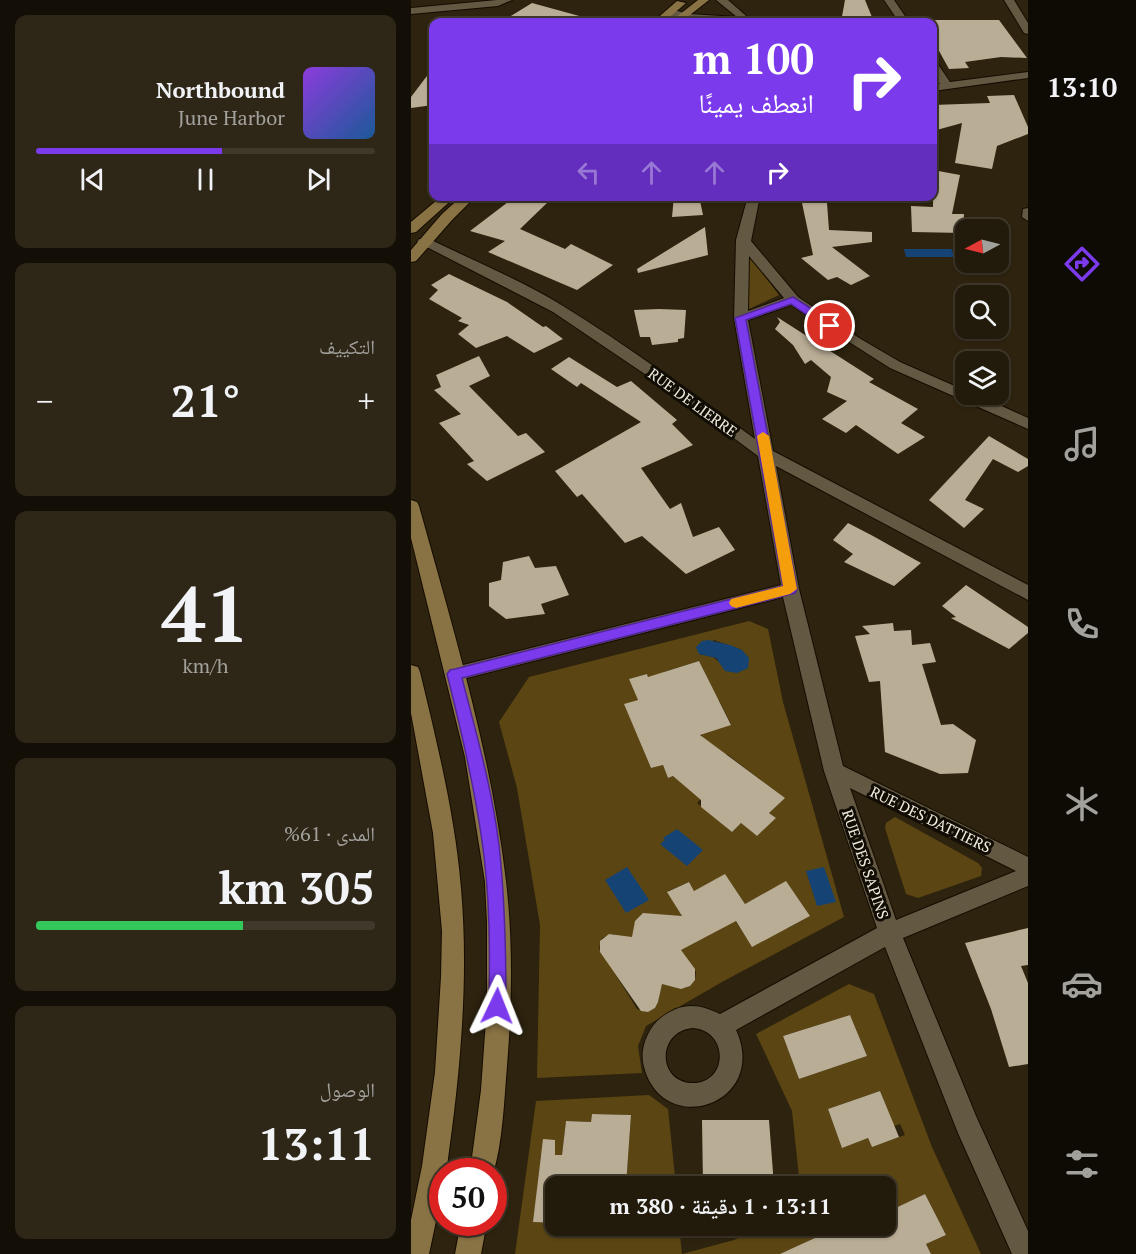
<!DOCTYPE html>
<html lang="ar">
<head>
<meta charset="utf-8">
<style>
  body { margin:0; font-family:"PT Serif","Noto Naskh Arabic",serif; background:#2e2718; color:#f1f3f6; direction:rtl; height:100vh; display:flex; flex-direction:column; font-size:22px; white-space:nowrap }
  * { box-sizing:border-box; margin:0 }
  p { font-size:20px; color:#a2a19c }
  .icon { flex:none; width:33px; height:33px; fill:none; stroke:currentColor; stroke-width:2; stroke-linecap:round; stroke-linejoin:round }
  .map { position:relative; flex:1; overflow:hidden; direction:ltr }
  .panel { display:flex; flex-direction:column; gap:15px; padding:15px; background:#130e06; width:411px }
  .panel>* { flex:none }
  .hud { position:absolute; left:18px; top:18px; width:508px; height:183px; border-radius:12px; box-shadow:0 2px 4px #0004,0 0 0 2px #3f382b; direction:rtl; background:#7c3aed; color:#fff; overflow:hidden }
  .needle { width:39px; rotate:263deg }
  .tools { position:absolute; left:544px; top:219px; display:grid; gap:12px }
  .tools a { display:grid; place-items:center; width:54px; height:54px; border-radius:12px; background:#221a0a; box-shadow:0 2px 4px #0004,0 0 0 2px #3f382b; font-size:30px }
  .speed { position:absolute; left:18px; top:1158px; display:flex; gap:12px; font-size:30px; font-weight:700; text-align:center }
  .speed>* { display:grid; place-content:center; width:78px; height:78px; border-radius:50%; background:#221a0a; box-shadow:0 2px 4px #0004,0 0 0 2px #3f382b; line-height:1 }
  .speed .limit { border:9px solid #d22; background:#fff; color:#111 }
  .pin { position:absolute; display:grid; place-items:center; width:51px; height:51px; color:#fff; margin:-26px; border:3px solid #fff; border-radius:50%; box-shadow:0 2px 6px #0007 }
  .me { position:absolute; width:66px; margin:-33px; rotate:2deg; stroke-linejoin:round; filter:drop-shadow(0 0 4px #0008) }
  .turn { display:flex; align-items:center; gap:21px; height:126px; padding:0 24px; font-size:27px }
  .turn .icon { width:78px; height:78px; stroke-width:2.5 }
  .turn b { display:block; font-size:42px; line-height:51px }
  .lanes { display:flex; align-items:center; height:57px; padding:0 24px; background:#0003; justify-content:center; gap:30px; direction:ltr }
  .lanes .off { opacity:.35 }
  .big { font-size:45px; font-weight:600; line-height:1.1 }
  .panel .card { flex:1; display:flex; flex-direction:column; justify-content:center; gap:9px; min-width:0; padding:0 21px; border-radius:12px; background:#2e2718 }
  .panel .dial { align-items:center; gap:0 }
  .dial b { font-size:78px; line-height:1 }
  .song { display:flex; align-items:center; gap:18px }
  .cover { width:72px; height:72px; border-radius:9px; background:linear-gradient(135deg,hsl(270 70% 55%),hsl(210 70% 35%)) }
  .played { height:6px; border-radius:3px; background:linear-gradient(90deg,#7c3aed 55%,#3f382b 55%) }
  .keys { display:flex; justify-content:space-around; direction:ltr }
  .heat { display:flex; justify-content:space-between; align-items:center; font-size:33px; direction:ltr }
  .charge { height:9px; border-radius:4px; background:linear-gradient(90deg,#34c759 61%,#3f382b 0) }
  .trip { position:absolute; left:134px; top:1176px; width:351px; height:60px; border-radius:12px; background:#221a0a; box-shadow:0 2px 4px #0004,0 0 0 2px #3f382b; font-weight:600; line-height:60px; text-align:center; direction:rtl }
  main { display:flex; flex:1; min-height:0 }
  .dock { display:flex; flex-direction:column; width:108px; justify-content:space-around; align-items:center; background:#0e0a04; color:#a2a19c }
  .dock .icon { width:42px; height:42px }
  .dock .on { color:#7c3aed }
  .dock b { font-size:27px; color:#f1f3f6 }
  .map>svg:first-child { display:block }
  .green { fill:#5b4512; fill-rule:evenodd }
  .water { fill:#144374 }
  .building { fill:#b9ad95 }
  .lines { fill:none; stroke-linecap:round; stroke-linejoin:round }
  .street-casing { stroke:#150c00; stroke-width:2 }
  .secondary-casing { stroke:#150c00; stroke-width:2 }
  .street { fill:#635842; fill-rule:evenodd }
  .secondary { fill:#897344; fill-rule:evenodd }
  .route { fill:#7c3aed; stroke:#51269a; stroke-width:1.5 }
  .slow { fill:#f59e0b }
  .labels { text-anchor:middle; dominant-baseline:central; stroke-width:6; stroke-linejoin:round; paint-order:stroke }
  .street-label { font-size:15px; fill:#f1ebde; stroke:#110d05 }
</style>
</head>
<body>
<main>
<nav class="dock">
<b>13:10</b>
<svg class="icon on" aria-label="directions" viewBox="0 0 24 24"><path d="M12 3l9 9-9 9-9-9zM9 14v-3h6M13 9l2 2-2 2"/></svg>
<svg class="icon" aria-label="music" viewBox="0 0 24 24"><path d="M9 18V5l10-2v13"/><circle cx="6" cy="18" r="3"/><circle cx="16" cy="16" r="3"/></svg>
<svg class="icon" aria-label="phone" viewBox="0 0 24 24"><path d="M5 4h4l2 5-3 2q2 4 5 5l2-3 5 2v4C11 20 4 13 5 4z"/></svg>
<svg class="icon" aria-label="climate" viewBox="0 0 24 24"><path d="M12 3v18M4 7l16 10M4 17L20 7"/></svg>
<svg class="icon" aria-label="car" viewBox="0 0 24 24"><path d="M5 17H2v-5l4-1 3-4h7l3 4 3 1v5h-3M9 17h6M6 11h13"/><circle cx="7" cy="17" r="2"/><circle cx="17" cy="17" r="2"/></svg>
<svg class="icon" aria-label="filters" viewBox="0 0 24 24"><path d="M4 7h16M4 17h16"/><circle cx="9" cy="7" r="2"/><circle cx="15" cy="17" r="2"/></svg>
</nav>
<div class="map">
<svg width="617" height="1254" viewBox="0 0 617 1254">
  <rect width="100%" height="100%" fill="#2d230e"/>
  <g class="green">
    <polygon points="337,254 368,295 338,309"/>
    <path d="M338,621L357,629L372,702L433,917L311,982L235,1026L227,1046L231,1073L126,1078L129,925L106,788L88,722L118,677ZM303,640L331,650L311,665L302,657L288,654ZM288,661L300,685L295,704L308,700L320,724L290,734L298,751L275,772L257,778L252,765L240,768L214,705L227,700L219,679L236,674L245,694L252,672ZM316,754L373,798L358,813L365,818L346,836L330,823L321,832L286,803L290,799L278,789ZM314,875L334,904L375,882L399,916L377,928L374,924L341,946L324,920L285,941L257,891L278,882L283,891ZM232,913L245,915L285,972L284,980L274,988L238,980L248,999L244,1008L237,1012L226,1009L188,948L191,938L202,934L238,949L223,925Z"/>
    <polygon points="484,817 567,863 571,868 570,876 507,898 495,894 474,828 475,823"/>
    <path d="M438,984L463,994L521,1147L570,1254H520L515,1244L535,1235L514,1194L474,1213V1186H389L381,1111L345,1034ZM439,1015L456,1056L388,1079L372,1036ZM469,1091L483,1126L489,1124L494,1135L461,1146L457,1138L431,1147L417,1109Z"/>
    <polygon points="238,1095 257,1109 265,1186 215,1186 220,1115 181,1114 180,1122 155,1121 151,1155 130,1155 123,1222 144,1223 144,1226 268,1226 271,1254 323,1240 352,1226 430,1226 393,1243 398,1254 104,1254 125,1101"/>
  </g>
  <g class="water">
    <polygon points="493,249 541,249 543,257 495,257"/>
    <polygon points="297,640 319,645 331,650 338,658 337,668 326,673 314,671 305,658 288,654 285,647 291,641"/>
    <polygon points="266,829 292,850 276,866 249,844 254,840 252,838"/>
    <polygon points="216,867 238,900 215,913 194,880"/>
    <polygon points="413,867 425,902 406,906 395,871"/>
  </g>
  <g class="building">
    <polygon points="434,0 454,0 463,22 430,22"/>
    <polygon points="121,3 172,17 171,22 90,22"/>
    <polygon points="513,20 588,20 616,58 590,57 554,62 558,68 538,69 522,40 522,22 514,22"/>
    <polygon points="22,68 22,105 0,108 0,97"/>
    <polygon points="603,95 617,127 617,134 586,146 581,169 544,163 551,123 522,131 522,105 579,103 576,96"/>
    <polygon points="522,170 549,175 541,214 553,214 552,233 501,232 500,206 522,207"/>
    <polygon points="105,196 136,203 109,229 154,249 160,244 202,265 166,290 77,252 94,241 59,231"/>
    <polygon points="263,196 288,196 292,215 261,217"/>
    <polygon points="391,203 416,203 418,230 461,232 461,242 421,247 459,276 440,285 426,277 417,280 390,258 402,255"/>
    <polygon points="294,227 297,255 227,273 226,269"/>
    <polygon points="38,274 96,302 132,327 135,326 152,339 123,353 96,336 65,348 47,334 58,325 47,321 51,318 18,299 27,290 20,285"/>
    <polygon points="248,309 275,310 273,338 267,339 267,342 241,345 239,337 229,337 223,310"/>
    <polygon points="366,317 463,379 458,382 507,409 490,423 514,437 487,454 445,425 435,433 411,419 436,401 416,392 420,377 400,360 394,364 382,345 364,329 369,322"/>
    <polygon points="68,356 79,376 58,386 107,436 115,433 134,452 76,481 56,464 63,461 28,423 50,414 23,390 30,387 25,375"/>
    <polygon points="158,357 206,387 220,381 266,420 261,424 282,445 230,468 259,509 270,503 282,537 308,527 324,550 275,574 231,536 214,543 171,494 166,497 144,471 230,422 170,383 166,387 140,369"/>
    <polygon points="578,436 617,459 617,466 607,472 582,459 554,500 573,509 553,528 518,500"/>
    <polygon points="437,523 462,536 510,563 483,586 433,562 442,554 422,540"/>
    <polygon points="118,556 124,568 145,566 158,595 130,604 134,614 95,619 78,606 78,583 90,580 92,562"/>
    <polygon points="555,585 617,627 617,633 598,649 540,618 545,617 531,606"/>
    <polygon points="482,623 483,631 500,630 501,645 519,643 525,662 511,664 530,725 542,724 565,740 557,773 529,774 474,752 469,681 458,682 444,636 459,634 451,626"/>
    <polygon points="288,661 320,725 289,735 374,798 358,813 365,818 346,836 330,823 321,832 290,807 290,800 262,776 257,778 252,765 240,768 213,704 227,700 218,679 236,674 237,677"/>
    <polygon points="314,874 334,904 375,881 399,916 341,947 325,921 270,950 284,969 284,980 279,986 270,989 251,984 247,1002 244,1008 237,1012 230,1011 189,952 189,941 198,934 221,937 224,921 232,913 271,916 256,892 278,882 283,891"/>
    <polygon points="617,928 617,965 610,966 617,983 617,1064 598,1067 580,1009 554,943"/>
    <polygon points="439,1015 456,1056 388,1079 372,1036"/>
    <polygon points="469,1091 488,1137 461,1147 457,1138 431,1148 417,1109"/>
    <polygon points="181,1114 220,1115 215,1186 144,1186 144,1223 122,1222 132,1139 144,1140 144,1155 151,1155 155,1121 180,1122"/>
    <polygon points="291,1120 358,1120 363,1186 292,1186"/>
    <polygon points="514,1194 535,1235 515,1244 520,1254 369,1254 430,1226 474,1226 474,1213"/>
  </g>
  <g class="lines">
    <defs>
      <g id="street">
        <polygon points="86,0 101,0 87,6 0,14 0,8"/>
        <path d="M305,0H317L342,22C322,24 270,25 254,12L259,9L278,14L326,17Z"/>
        <polygon points="473,0 483,0 498,22 488,22"/>
        <polygon points="593,0 603,0 617,23 617,34 613,33"/>
        <polygon points="522,62 526,63 539,82 617,72 617,78 522,91 522,85 529,84 522,73"/>
        <path d="M337,196H349L340,241L387,297L448,338L489,362L555,391V394H564L617,418V429L479,368L380,305L337,320L362,451L617,585V600L365,466L388,589L432,766L617,857V886L492,938L565,1116L617,1231V1254H601L547,1133L474,947L325,1030C357,1100 262,1137 236,1076C232,1066 230,1056 233,1045C238,1027 248,1016 265,1009C281,1003 294,1007 309,1014L466,928L413,771L372,597L44,681L37,679L35,674L37,669L44,667L370,585L347,456L259,391L142,312L6,242L8,239H18C63,261 110,280 152,306C218,347 281,393 344,439L323,318L325,240ZM338,256L373,298L337,311ZM439,788L605,871L485,920ZM282,1028C319,1031 317,1085 280,1083C246,1081 246,1031 282,1028Z"/>
        <polygon points="617,208 617,221 611,217 612,209"/>
      </g>
      <g id="secondary">
        <polygon points="287,0 298,0 270,22 259,22"/>
        <polygon points="266,1 275,3 253,22 242,22"/>
        <polygon points="31,196 45,196 5,232 0,233 0,222"/>
        <polygon points="51,196 65,196 41,220 5,261 0,262 0,250 31,214"/>
        <path d="M0,500L6,502L8,506C42,629 80,753 95,881C102,942 101,1005 96,1066C93,1101 92,1141 82,1174V1172H59L70,1090L76,1006V923L74,882L54,757L0,538Z"/>
        <path d="M0,665L7,667L9,672C26,743 44,815 50,888C58,981 49,1074 36,1166L35,1172H32V1188L18,1254H0V1220L11,1166L24,1072L30,977L31,931L22,833L0,713Z"/>
        <polygon points="50,1222 76,1222 70,1254 44,1254"/>
      </g>
    </defs>
    <use href="#street" class="street-casing"/>
    <use href="#secondary" class="secondary-casing"/>
    <use href="#street" class="street"/>
    <use href="#secondary" class="secondary"/>
  </g>
  <path class="route" d="M382,297L423,323V328H415L380,304L335,320L386,589L384,593L51,678C65,733 81,788 88,845C94,898 95,952 95,1006L92,1012L86,1014L80,1012L78,1006C79,951 79,895 71,841C63,784 50,729 36,674L39,670L44,669L372,586L324,318Z"/>
  <polygon class="slow" points="352,432 358,436 386,589 379,594 325,608 320,606 318,603 320,599 372,586 346,436"/>
  <g class="labels">
    <g class="street-label">
      <text transform="translate(282 402) rotate(36)">RUE DE LIERRE</text>
      <text transform="translate(520 819) rotate(26)">RUE DES DATTIERS</text>
      <text transform="translate(455 864) rotate(71)">RUE DES SAPINS</text>
    </g>
  </g>
</svg>
<div class="tools">
<a><svg class="needle" viewBox="-14 -14 28 28"><path d="M0-13l5 13h-10z" fill="#e53935"/><path d="M0 13l5-13h-10z" fill="#a2a19c"/></svg></a>
<a><svg class="icon" aria-label="search" viewBox="0 0 24 24"><circle cx="10" cy="10" r="6"/><path d="M15 15l6 6"/></svg></a>
<a><svg class="icon" aria-label="layers" viewBox="0 0 24 24"><path d="M12 4l9 5-9 5-9-5zM3 14l9 5 9-5"/></svg></a>
</div>
<div class="speed"><div class="limit">50</div></div>
<div class="pin" style="left:419px;top:326px;background:#d93025"><svg class="icon" aria-label="arrive" viewBox="0 0 24 24"><path d="M6 21V4h12l-3 4 3 4H6"/></svg></div>
<svg class="me" style="left:86px;top:1006px" viewBox="-20 -20 40 40"><path d="M0-17L14 15 0 8-14 15z" fill="#7c3aed" stroke="#fff" stroke-width="4"/></svg>
<div class="trip">13:11 · 1 دقيقة · 380 m</div>
<div class="hud">
<div class="turn"><svg class="icon" aria-label="right" viewBox="0 0 24 24"><path d="M7 20v-9h11M14 6l5 5-5 5"/></svg><div><b>100 m</b>انعطف يمينًا</div></div>
<div class="lanes"><svg class="icon off" aria-label="left" viewBox="0 0 24 24"><path d="M17 20v-9H6M10 6l-5 5 5 5"/></svg><svg class="icon off" aria-label="ahead" viewBox="0 0 24 24"><path d="M12 20V5M6 11l6-6 6 6"/></svg><svg class="icon off" aria-label="ahead" viewBox="0 0 24 24"><path d="M12 20V5M6 11l6-6 6 6"/></svg><svg class="icon" aria-label="right" viewBox="0 0 24 24"><path d="M7 20v-9h11M14 6l5 5-5 5"/></svg></div>
</div>
</div>
<section class="panel">
<div class="card">
<div class="song"><i class="cover"></i><div><b>Northbound</b><p>June Harbor</p></div></div>
<div class="played"></div>
<div class="keys"><svg class="icon" aria-label="previous" viewBox="0 0 24 24"><path d="M18 5L8 12l10 7zM5 5v14"/></svg><svg class="icon" aria-label="pause" viewBox="0 0 24 24"><path d="M8 5v14M16 5v14"/></svg><svg class="icon" aria-label="next" viewBox="0 0 24 24"><path d="M6 5l10 7-10 7zM19 5v14"/></svg></div>
</div>
<div class="card"><p>التكييف</p>
<div class="heat"><a>−</a><b class="big">21°</b><a>+</a></div>
</div>
<div class="card dial"><b>41</b><p>km/h</p></div>
<div class="card"><p>المدى · 61%</p><b class="big">305 km</b><div class="charge"></div></div>
<div class="card"><p>الوصول</p><b class="big">13:11</b></div>
</section>
</main>
</body>
</html>
